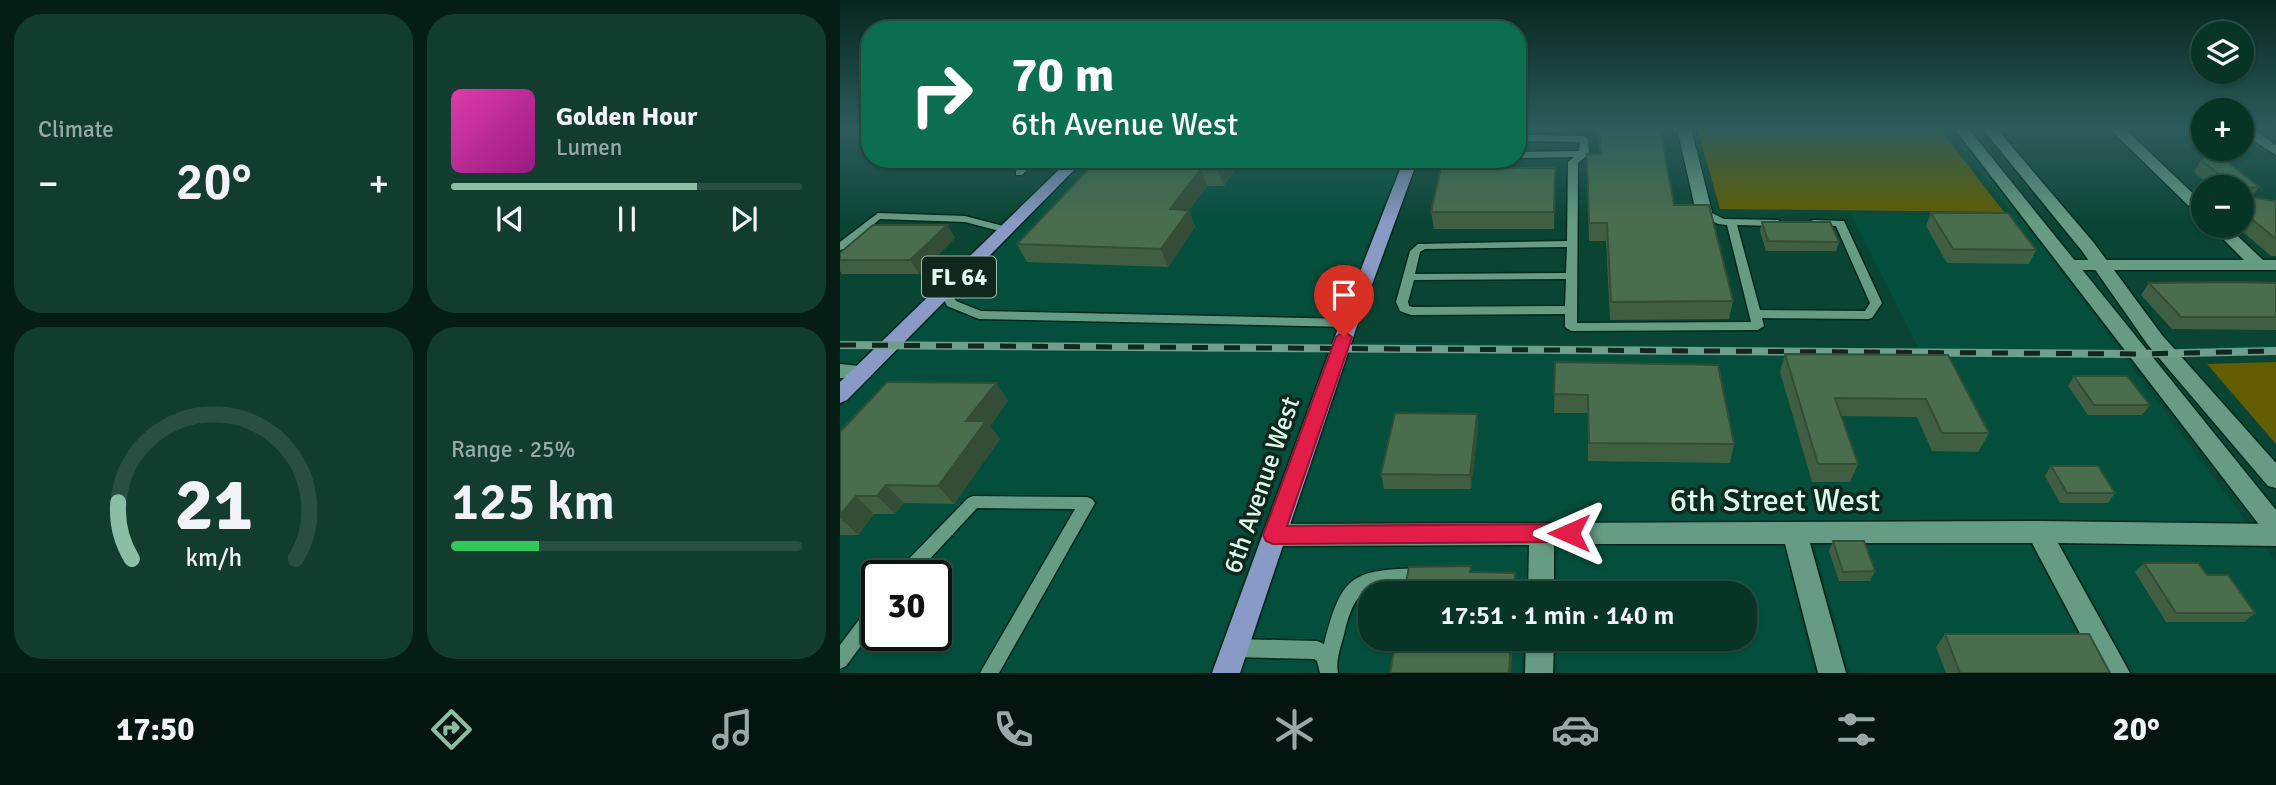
<!DOCTYPE html>
<html lang="en">
<head>
<meta charset="utf-8">
<style>
  body { margin:0; font-family:Signika,sans-serif; background:#113c2e; color:#f1f3f6; height:100vh; display:flex; flex-direction:column; font-size:26px; white-space:nowrap }
  * { box-sizing:border-box; margin:0 }
  p { font-size:23px; color:#98aaa7 }
  .icon { flex:none; width:38px; height:38px; fill:none; stroke:currentColor; stroke-width:2; stroke-linecap:round; stroke-linejoin:round }
  .map { position:relative; flex:1; overflow:hidden }
  .drawer { display:flex; flex-direction:column; gap:14px; padding:14px; background:#041d15; width:840px }
  .drawer>* { flex:none }
  .hud { position:absolute; left:21px; top:21px; width:665px; height:147px; border-radius:28px; box-shadow:0 2px 5px #0004,0 0 0 2px #294f43; background:#0b6e4f; color:#fff; overflow:hidden }
  .fabs { position:absolute; left:1351px; top:21px; display:grid; gap:14px }
  .fabs a { display:grid; place-items:center; width:63px; height:63px; border-radius:50%; background:#083426; box-shadow:0 2px 5px #0004,0 0 0 2px #294f43; font-size:35px }
  .speed { position:absolute; left:21px; top:560px; display:flex; gap:14px; font-size:35px; font-weight:700; text-align:center }
  .speed>* { display:grid; place-content:center; width:91px; height:91px; border-radius:50%; background:#083426; box-shadow:0 2px 5px #0004,0 0 0 2px #294f43; line-height:1 }
  .speed .limit { border:4px solid #111; border-radius:10px; background:#fff; color:#111 }
  .pin { position:absolute; display:grid; place-items:center; width:60px; height:60px; color:#fff; margin:-72px -30px; border-radius:50% 50% 50% 0; rotate:-45deg; box-shadow:0 0 7px #0007 }
  .pin .icon { rotate:45deg }
  .me { position:absolute; width:77px; margin:-38px; rotate:270deg; stroke-linejoin:round; filter:drop-shadow(0 0 5px #0008) }
  .turn { display:flex; align-items:center; gap:24px; height:147px; padding:0 35px; font-size:32px }
  .turn .icon { width:91px; height:91px; stroke-width:2.5 }
  .turn b { display:block; font-size:49px; line-height:60px }
  .big { font-size:52px; font-weight:600; line-height:1.1 }
  .drawer .tile { flex:1; display:flex; flex-direction:column; justify-content:center; gap:10px; min-width:0; padding:0 24px; border-radius:28px; background:#113c2e }
  .drawer .dial { align-items:center; gap:0 }
  .dial svg { height:182px; overflow:visible; fill:none; stroke:#294f43; stroke-width:7; stroke-linecap:round; text-anchor:middle }
  .dial text { fill:#f1f3f6; stroke:none }
  .song { display:flex; align-items:center; gap:21px }
  .cover { width:84px; height:84px; border-radius:10px; background:linear-gradient(135deg,hsl(320 70% 55%),hsl(310 70% 35%)) }
  .played { height:7px; border-radius:4px; background:linear-gradient(90deg,#8abfa5 70%,#294f43 70%) }
  .keys { display:flex; justify-content:space-around; direction:ltr }
  .heat { display:flex; justify-content:space-between; align-items:center; font-size:38px; direction:ltr }
  .charge { height:10px; border-radius:5px; background:linear-gradient(90deg,#34c759 25%,#294f43 0) }
  .drawer .tiles { flex:1; display:grid; gap:14px; grid-template-columns:repeat(2,1fr) }
  .trip { position:absolute; left:518px; top:581px; width:399px; height:70px; border-radius:28px; background:#083426; box-shadow:0 2px 5px #0004,0 0 0 2px #294f43; font-weight:600; line-height:70px; text-align:center }
  .dock { display:flex; height:112px; justify-content:space-around; align-items:center; background:#03150f; color:#98aaa7 }
  .dock .icon { width:49px; height:49px }
  .dock .on { color:#8abfa5 }
  .dock b { font-size:32px; color:#f1f3f6 }
  main { display:flex; flex:1; min-height:0 }
  .map>svg:first-child { display:block }
  .built { fill:#044f3b; fill-rule:evenodd }
  .green { fill:#625d00 }
  .lines { fill:none; stroke-linecap:round; stroke-linejoin:round }
  .service-casing { stroke:#00291c; stroke-width:3 }
  .minor-casing { stroke:#00291c; stroke-width:3 }
  .tertiary-casing { stroke:#00291c; stroke-width:3 }
  .primary-casing { stroke:#00291c; stroke-width:3 }
  .service { fill:#669c85; fill-rule:evenodd }
  .minor { fill:#669c85; fill-rule:evenodd }
  .tertiary { fill:#669c85; fill-rule:evenodd }
  .primary { fill:#899ac6; fill-rule:evenodd }
  .rail-casing { stroke:#729e8e; stroke-width:8 }
  .rail { stroke:#10271e; stroke-width:5; stroke-dasharray:16; stroke-linecap:butt }
  .wall { fill:#405f42 }
  .shaded-wall { fill:#344d36 }
  .building { fill:#4a6e4d; stroke:#344d36; stroke-width:2 }
  .route { fill:#e11d48; stroke:#92132f; stroke-width:2 }
  .labels { text-anchor:middle; dominant-baseline:central; stroke-width:7; stroke-linejoin:round; paint-order:stroke }
  .shield { fill:#10271e; stroke:#a0bbaf; stroke-width:2 }
  .shield-label { font-size:24px; font-weight:bold; fill:#defaed }
  .street-label { font-size:26px; fill:#defaed; stroke:#10271e }
  .near-street-label { font-size:32px; fill:#defaed; stroke:#10271e }
</style>
</head>
<body>
<main>
<section class="drawer">
<div class="tiles">
<div class="tile"><p>Climate</p>
<div class="heat"><a>−</a><b class="big">20°</b><a>+</a></div>
</div>
<div class="tile">
<div class="song"><i class="cover"></i><div><b>Golden Hour</b><p>Lumen</p></div></div>
<div class="played"></div>
<div class="keys"><svg class="icon" aria-label="previous" viewBox="0 0 24 24"><path d="M18 5L8 12l10 7zM5 5v14"/></svg><svg class="icon" aria-label="pause" viewBox="0 0 24 24"><path d="M8 5v14M16 5v14"/></svg><svg class="icon" aria-label="next" viewBox="0 0 24 24"><path d="M6 5l10 7-10 7zM19 5v14"/></svg></div>
</div>
<div class="tile dial"><svg viewBox="0 0 100 80">
<path d="M14 69A42 42 0 1 1 86 69"/>
<path d="M14 69A42 42 0 0 1 8 44" stroke="#8abfa5"/>
<text x="50" y="56" font-size="32" font-weight="700">21</text>
<text x="50" y="72" font-size="11">km/h</text>
</svg></div>
<div class="tile"><p>Range · 25%</p><b class="big">125 km</b><div class="charge"></div></div>
</div>
</section>
<div class="map">
<svg width="1436" height="673" viewBox="0 0 1436 673">
  <rect width="100%" height="100%" fill="#0a4533"/>
  <g class="built">
    <polygon points="1106,128 1111,128 1137,159 1407,522 453,523 514,342 1079,349 1011,214 1171,215 1172,213"/>
    <path d="M247,159H562L501,311L369,673H0V408ZM37,576H96V635H37Z"/>
    <polygon points="0,343 39,343 0,382"/>
    <polygon points="1377,346 1436,346 1436,355 1386,356"/>
    <polygon points="1190,544 1258,673 1010,673 974,546"/>
    <polygon points="1221,544 1424,546 1436,561 1436,673 1294,673"/>
    <polygon points="687,545 685,593 530,593 530,639 683,639 681,673 404,673 445,547"/>
    <polygon points="718,545 943,545 975,673 717,673 717,639 905,639 905,593 717,593"/>
  </g>
  <g class="green">
    <polygon points="857,128 1099,128 1164,212 880,209"/>
    <polygon points="1436,362 1436,444 1367,364"/>
  </g>
  <g class="lines">
    <defs>
      <g id="service">
        <path d="M677,135L744,136L748,139L749,154L738,163L737,323L911,322L887,225L878,224L860,214L859,212L864,209L884,219L938,220L943,223L938,226L897,225L920,310L1025,311L1030,303L996,226L970,225V221L974,220L1004,221L1042,303L1032,318L1028,319L922,318L924,326L918,330L731,331L725,327V314L571,315L560,311L556,302L570,251L578,244L727,241L728,162L734,157L677,158V152L739,151L740,142L677,141ZM727,247L726,273L575,274L580,252L585,249ZM726,279L725,306L573,307L569,306L568,302L574,280Z"/>
        <polygon points="188,159 198,159 182,175 176,175 176,171"/>
        <polygon points="38,213 125,216 171,228 172,230 167,233 125,222 40,219 4,249 0,250 0,242"/>
        <polygon points="105,286 109,287 116,301 141,311 509,319 515,323 509,327 139,319 107,306 99,290"/>
        <polygon points="133,496 247,497 252,499 255,503 159,673 140,673 235,509 137,508 74,576 55,576 57,571 128,498"/>
        <path d="M583,568L589,570L591,575L589,580C580,583 571,583 562,583C524,585 514,594 505,630C502,644 495,660 498,673H480L477,661L474,659L395,657L389,654L386,648L389,642L395,639L477,641L484,644C502,574 511,570 583,568Z"/>
        <polygon points="37,602 37,624 6,666 0,669 0,645 31,604"/>
      </g>
      <g id="minor">
        <polygon points="837,128 851,128 872,212 870,215 864,217 856,212"/>
        <polygon points="1269,128 1284,128 1363,203 1363,216 1357,214"/>
        <polygon points="1402,128 1412,128 1436,145 1436,155 1402,133"/>
        <polygon points="1370,226 1387,226 1423,260 1436,260 1436,270 1229,270 1220,265 1229,260 1404,260"/>
        <polygon points="0,364 30,367 33,372 30,377 0,378"/>
        <polygon points="1199,521 1436,524 1436,546 1218,543 1290,673 1261,673 1192,543 970,543 1006,673 978,673 945,544 714,544 714,593 688,593 689,545 434,546 425,542 422,535 425,528 434,524"/>
        <polygon points="686,639 714,639 713,673 685,673"/>
      </g>
      <g id="tertiary">
        <polygon points="1114,128 1128,128 1436,510 1436,538 1427,535"/>
        <polygon points="1142,128 1156,128 1254,243 1322,335 1436,463 1436,488 1428,486 1308,345 1242,251"/>
      </g>
      <g id="primary">
        <polygon points="230,159 245,159 7,400 0,403 0,382"/>
        <polygon points="564,159 578,159 518,323 400,673 372,673 500,323"/>
      </g>
    </defs>
    <use href="#service" class="service-casing"/>
    <use href="#minor" class="minor-casing"/>
    <use href="#tertiary" class="tertiary-casing"/>
    <use href="#primary" class="primary-casing"/>
    <use href="#service" class="service"/>
    <use href="#minor" class="minor"/>
    <use href="#tertiary" class="tertiary"/>
    <use href="#primary" class="primary"/>
    <defs>
      <polyline id="rail" points="0,345 1299,354 1436,351"/>
    </defs>
    <use href="#rail" class="rail-casing"/>
    <use href="#rail" class="rail"/>
  </g>
  <g class="wall">
    <polygon points="677,128 820,128 834,205 893,301 889,319 770,320 766,241 749,241 747,154 760,154 758,130 677,129"/>
    <polygon points="258,159 402,159 384,186 367,186 349,210 355,227 328,267 187,262 177,244"/>
    <polygon points="1361,160 1419,187 1411,198 1436,201 1436,256 1431,256 1396,226 1402,226 1402,187 1371,187 1354,172"/>
    <polygon points="715,168 714,229 594,229 591,212"/>
    <polygon points="1091,213 1196,250 1189,264 1107,263 1086,226"/>
    <polygon points="922,222 999,242 996,251 926,251 920,231"/>
    <polygon points="107,225 115,238 79,274 2,274 0,271 0,253"/>
    <polygon points="1309,283 1436,283 1436,330 1332,329 1301,295"/>
    <polygon points="945,354 1108,355 1149,433 1138,452 1092,451 1077,417 1001,416 1018,464 1010,482 972,482 940,372"/>
    <polygon points="715,362 894,444 890,463 748,461 748,413 714,413"/>
    <polygon points="1234,376 1310,405 1302,415 1248,415 1228,386"/>
    <polygon points="156,383 168,401 150,426 160,439 114,504 64,503 55,514 34,514 18,535 0,535 0,432"/>
    <polygon points="637,414 638,428 631,489 544,489 541,474"/>
    <polygon points="1211,466 1275,493 1268,503 1220,503 1205,476"/>
    <polygon points="993,541 1035,571 1030,581 999,581 989,551"/>
    <polygon points="1304,563 1367,575 1415,613 1404,622 1326,622 1295,572"/>
    <polygon points="1105,634 1270,673 1106,673 1096,647"/>
  </g>
  <g class="shaded-wall">
    <polygon points="386,159 402,159 384,186 378,170"/>
    <polygon points="361,169 367,186 349,210 355,227 328,267 321,249 330,209"/>
    <polygon points="107,225 115,238 79,274 70,260"/>
    <polygon points="156,383 168,401 150,426 160,439 114,504 98,486 126,421"/>
    <polygon points="637,414 638,428 631,489 630,475"/>
    <polygon points="46,485 64,503 55,514 37,496"/>
    <polygon points="16,496 34,514 18,535 0,518 0,515"/>
    <polygon points="675,573 676,593 674,593"/>
    <polygon points="671,639 673,639 671,673 669,673"/>
  </g>
  <g class="building">
    <polygon points="760,128 820,128 834,205 869,205 893,301 771,302 767,223 749,223 747,154 761,154"/>
    <polygon points="1371,149 1419,187 1409,188 1409,197 1436,201 1436,239 1402,211 1402,202 1412,202 1402,193 1402,187 1394,187 1361,160"/>
    <polygon points="258,159 386,159 378,170 361,169 330,209 349,210 321,249 177,244"/>
    <polygon points="601,168 715,168 714,212 591,212"/>
    <polygon points="1091,213 1168,213 1196,250 1113,249"/>
    <polygon points="922,222 990,222 999,242 928,241"/>
    <polygon points="33,225 107,225 70,260 0,260 0,253"/>
    <polygon points="1394,282 1436,283 1436,317 1341,317 1309,283"/>
    <polygon points="945,354 1108,355 1149,433 1102,433 1086,399 995,398 1018,464 978,464"/>
    <polygon points="715,362 878,365 894,444 749,443 748,395 714,394"/>
    <polygon points="1234,376 1287,376 1310,405 1254,405"/>
    <polygon points="47,382 156,383 126,421 146,421 98,486 46,485 37,496 16,496 0,515 0,432"/>
    <polygon points="555,413 637,414 630,475 541,474"/>
    <polygon points="1211,466 1258,466 1275,493 1227,493"/>
    <polygon points="993,541 1024,541 1035,571 1003,572"/>
    <polygon points="1304,563 1358,563 1367,575 1388,575 1415,613 1336,613"/>
    <polygon points="631,566 630,572 675,573 674,593 564,593 569,567"/>
    <polygon points="1105,634 1249,634 1270,673 1120,673"/>
    <polygon points="556,639 671,639 669,673 550,673"/>
  </g>
  <linearGradient id="sky" x2="0" y2="1"><stop stop-color="#06261c"/><stop offset="0.58" stop-color="#2d5c5b"/><stop offset="1" stop-color="#2d5c5b" stop-opacity="0"/></linearGradient>
  <rect width="1436" height="222" fill="url(#sky)"/>
  <polygon class="route" points="504,331 512,337 447,526 729,524 736,527 739,533 736,539 729,542 433,544 426,541 423,535 496,337"/>
  <g class="labels">
    <rect class="shield" x="82" y="256.5" width="74" height="41" rx="5"/>
    <g class="shield-label">
      <text x="119" y="277">FL 64</text>
    </g>
    <g class="street-label">
      <text transform="translate(422 485) rotate(-71)">6th Avenue West</text>
    </g>
    <g class="near-street-label">
      <text x="935" y="500">6th Street West</text>
    </g>
  </g>
</svg>
<div class="fabs">
<a><svg class="icon" aria-label="layers" viewBox="0 0 24 24"><path d="M12 4l9 5-9 5-9-5zM3 14l9 5 9-5"/></svg></a>
<a>+</a>
<a>−</a>
</div>
<div class="speed"><div class="limit">30</div></div>
<div class="pin" style="left:504px;top:337px;background:#d93025"><svg class="icon" aria-label="arrive" viewBox="0 0 24 24"><path d="M6 21V4h12l-3 4 3 4H6"/></svg></div>
<svg class="me" style="left:729px;top:533px" viewBox="-20 -20 40 40"><path d="M0-17L14 15 0 8-14 15z" fill="#e11d48" stroke="#fff" stroke-width="4"/></svg>
<div class="trip">17:51 · 1 min · 140 m</div>
<div class="hud">
<div class="turn"><svg class="icon" aria-label="right" viewBox="0 0 24 24"><path d="M7 20v-9h11M14 6l5 5-5 5"/></svg><div><b>70 m</b>6th Avenue West</div></div>
</div>
</div>
</main>
<nav class="dock">
<b>17:50</b>
<svg class="icon on" aria-label="directions" viewBox="0 0 24 24"><path d="M12 3l9 9-9 9-9-9zM9 14v-3h6M13 9l2 2-2 2"/></svg>
<svg class="icon" aria-label="music" viewBox="0 0 24 24"><path d="M9 18V5l10-2v13"/><circle cx="6" cy="18" r="3"/><circle cx="16" cy="16" r="3"/></svg>
<svg class="icon" aria-label="phone" viewBox="0 0 24 24"><path d="M5 4h4l2 5-3 2q2 4 5 5l2-3 5 2v4C11 20 4 13 5 4z"/></svg>
<svg class="icon" aria-label="climate" viewBox="0 0 24 24"><path d="M12 3v18M4 7l16 10M4 17L20 7"/></svg>
<svg class="icon" aria-label="car" viewBox="0 0 24 24"><path d="M5 17H2v-5l4-1 3-4h7l3 4 3 1v5h-3M9 17h6M6 11h13"/><circle cx="7" cy="17" r="2"/><circle cx="17" cy="17" r="2"/></svg>
<svg class="icon" aria-label="filters" viewBox="0 0 24 24"><path d="M4 7h16M4 17h16"/><circle cx="9" cy="7" r="2"/><circle cx="15" cy="17" r="2"/></svg>
<b>20°</b>
</nav>
</body>
</html>
